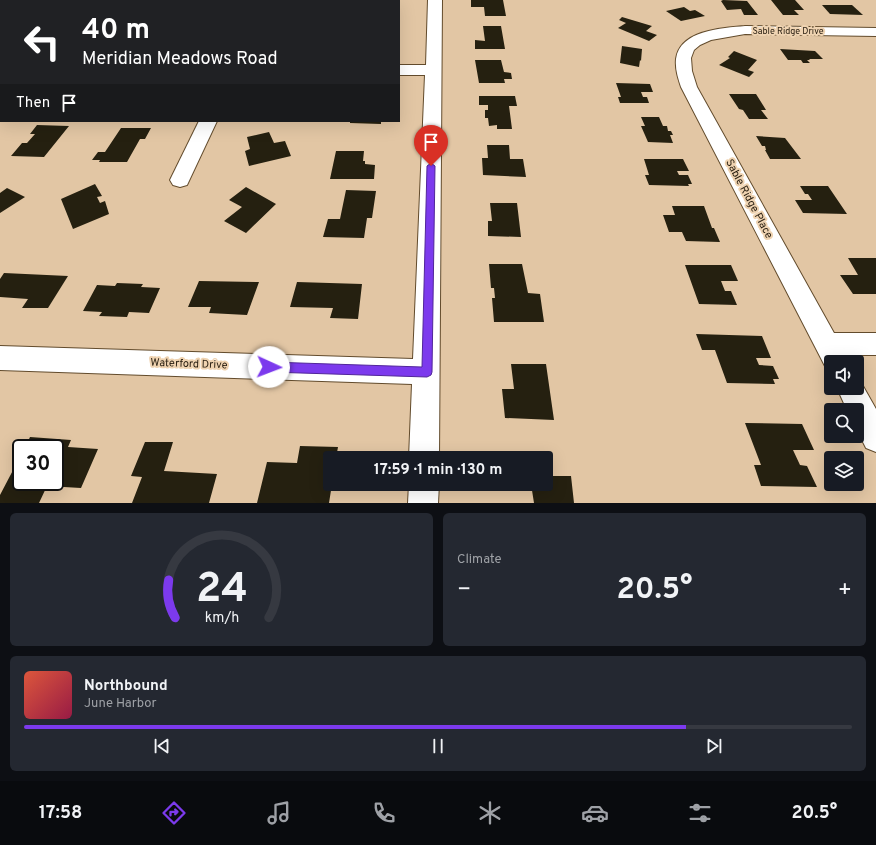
<!DOCTYPE html>
<html lang="en">
<head>
<meta charset="utf-8">
<style>
  body { margin:0; font-family:Overpass,sans-serif; background:#242831; color:#f1f3f6; height:100vh; display:flex; flex-direction:column; font-size:15px; white-space:nowrap }
  * { box-sizing:border-box; margin:0 }
  p { font-size:13px; color:#9ea1a6 }
  .icon { flex:none; width:22px; height:22px; fill:none; stroke:currentColor; stroke-width:2; stroke-linecap:round; stroke-linejoin:round }
  .map { position:relative; height:503px; overflow:hidden }
  .sheet { display:flex; flex-direction:column; gap:10px; padding:10px; background:#0d0f14; flex:1 }
  .sheet>* { flex:none }
  .hud { position:absolute; left:0px; top:0px; width:400px; height:122px; box-shadow:0 4px 16px #0002; background:#202124; color:#fff; overflow:hidden }
  .tools { position:absolute; left:824px; top:355px; display:grid; gap:8px }
  .tools a { display:grid; place-items:center; width:40px; height:40px; border-radius:4px; background:#171b24; box-shadow:0 4px 16px #0002; font-size:20px }
  .speed { position:absolute; left:12px; top:439px; display:flex; gap:8px; font-size:20px; font-weight:700; text-align:center }
  .speed>* { display:grid; place-content:center; width:52px; height:52px; border-radius:50%; background:#171b24; box-shadow:0 4px 16px #0002; line-height:1 }
  .speed .limit { border:2px solid #111; border-radius:6px; background:#fff; color:#111 }
  .pin { position:absolute; display:grid; place-items:center; width:34px; height:34px; color:#fff; margin:-41px -17px; border-radius:50% 50% 50% 0; rotate:-45deg; box-shadow:0 0 4px #0007 }
  .pin .icon { rotate:45deg }
  .me { position:absolute; width:44px; margin:-22px; rotate:92deg; stroke-linejoin:round; filter:drop-shadow(0 0 3px #0008) }
  .turn { display:flex; align-items:center; gap:14px; height:84px; padding:0 16px; font-size:18px }
  .turn .icon { width:52px; height:52px; stroke-width:2.5 }
  .turn b { display:block; font-size:28px; line-height:34px }
  .then { display:flex; align-items:center; height:38px; padding:0 16px; background:#0003; gap:8px; font-size:15px }
  .big { font-size:30px; font-weight:700; line-height:1.1 }
  .sheet .tile { flex:1; display:flex; flex-direction:column; justify-content:center; gap:6px; min-width:0; padding:0 14px; border-radius:6px; background:#242831 }
  .sheet .dial { align-items:center; gap:0 }
  .dial svg { height:104px; overflow:visible; fill:none; stroke:#363941; stroke-width:7; stroke-linecap:round; text-anchor:middle }
  .dial text { fill:#f1f3f6; stroke:none }
  .song { display:flex; align-items:center; gap:12px }
  .cover { width:48px; height:48px; border-radius:6px; background:linear-gradient(135deg,hsl(10 70% 55%),hsl(340 70% 35%)) }
  .played { height:4px; border-radius:2px; background:linear-gradient(90deg,#7c3aed 80%,#363941 80%) }
  .keys { display:flex; justify-content:space-around; direction:ltr }
  .heat { display:flex; justify-content:space-between; align-items:center; font-size:22px; direction:ltr }
  .sheet .tiles { flex:1; display:grid; gap:10px; grid-template-columns:1fr 1fr }
  .tile:last-child { grid-column:span 2 }
  .trip { position:absolute; left:323px; top:451px; width:230px; height:40px; border-radius:4px; background:#171b24; box-shadow:0 4px 16px #0002; font-weight:700; line-height:40px; text-align:center }
  .dock { display:flex; height:64px; justify-content:space-around; align-items:center; background:#090b0e; color:#9ea1a6 }
  .dock .icon { width:28px; height:28px }
  .dock .on { color:#7c3aed }
  .dock b { font-size:18px; color:#f1f3f6 }
  .map>svg:first-child { display:block }
  .building { fill:#252010 }
  .lines { fill:none; stroke-linecap:round; stroke-linejoin:round }
  .minor-casing { stroke:#624b2c; stroke-width:2 }
  .minor { fill:#fff; fill-rule:evenodd }
  .route { fill:#7c3aed; stroke:#51269a }
  .labels { text-anchor:middle; dominant-baseline:central; stroke-width:4; stroke-linejoin:round; paint-order:stroke }
  .far-street-label { font-size:9px; fill:#271d10; stroke:#efd3b1 }
  .street-label { font-size:11px; fill:#271d10; stroke:#efd3b1 }
</style>
</head>
<body>
<div class="map">
<svg width="876" height="503" viewBox="0 0 876 503">
  <rect width="100%" height="100%" fill="#e2c6a4"/>
  <g class="building">
    <polygon points="471,0 503,0 506,16 485,16 484,7 471,7"/>
    <polygon points="723,0 747,1 758,15 744,15 741,9 727,10 721,1"/>
    <polygon points="771,0 795,0 804,10 794,10 799,15 783,15"/>
    <polygon points="822,5 852,5 863,15 830,14"/>
    <polygon points="684,7 690,11 695,10 705,16 681,21 666,11"/>
    <polygon points="622,17 652,26 646,31 657,35 649,41 618,28 626,23 619,20"/>
    <polygon points="483,26 501,26 505,49 475,49 475,40 485,41"/>
    <polygon points="622,46 642,49 641,61 640,60 639,67 620,63"/>
    <polygon points="780,49 815,51 823,59 809,59 810,60 807,60 810,63 803,63 801,60 788,60"/>
    <polygon points="734,51 757,60 748,70 754,72 749,77 719,65 730,58 728,57"/>
    <polygon points="475,60 501,60 504,72 511,73 512,79 504,79 505,83 479,83"/>
    <polygon points="616,83 650,84 653,92 641,92 643,97 647,97 649,103 620,103 618,97 621,97"/>
    <polygon points="729,94 756,94 766,110 761,110 768,119 749,119 743,110 739,109"/>
    <polygon points="479,96 515,96 517,106 509,106 512,129 497,129 497,125 489,126 488,118 485,118 485,110 488,110 488,105 479,105"/>
    <polygon points="641,117 659,117 663,126 667,126 668,131 671,131 673,135 670,135 673,143 648,142 641,126 645,126"/>
    <polygon points="350,121 381,121 381,124 350,123"/>
    <polygon points="37,125 69,126 44,157 11,156 22,143 27,143 35,134 30,134"/>
    <polygon points="121,128 151,128 145,139 140,139 127,162 99,162 100,160 92,160 98,152 105,152"/>
    <polygon points="269,132 274,143 285,141 291,156 249,166 245,151 250,149 247,137"/>
    <polygon points="756,136 785,138 801,159 770,159 765,150 766,150 765,146 762,146"/>
    <polygon points="487,145 509,145 510,159 523,159 526,177 483,175 482,158 488,158"/>
    <polygon points="336,151 364,151 363,161 365,161 365,164 375,165 374,179 330,179"/>
    <polygon points="644,159 683,159 689,171 677,171 679,175 688,175 692,184 688,184 689,186 649,185 645,175 649,175"/>
    <polygon points="95,184 102,196 97,197 100,203 105,201 109,214 73,229 61,199"/>
    <polygon points="800,186 828,186 847,214 803,213 795,200 812,200 808,194 805,194"/>
    <polygon points="246,187 276,204 246,233 224,221 242,207 229,200"/>
    <polygon points="7,188 25,197 0,213 0,193"/>
    <polygon points="346,190 376,191 372,218 367,218 364,238 323,237 328,219 340,219"/>
    <polygon points="490,203 517,203 521,237 488,236 488,221 492,221"/>
    <polygon points="672,206 704,206 712,228 714,228 720,242 686,241 682,232 669,232 663,215 675,215"/>
    <polygon points="848,258 876,258 876,294 853,294 840,275 858,275"/>
    <polygon points="489,264 522,264 528,293 540,294 544,322 494,322 492,298 495,298 494,288 491,288"/>
    <polygon points="685,265 731,265 738,281 721,281 725,291 731,291 737,305 699,304"/>
    <polygon points="4,273 68,276 48,308 22,308 28,299 0,297 0,279"/>
    <polygon points="199,281 259,282 247,315 209,313 211,307 188,307"/>
    <polygon points="297,282 362,284 358,319 330,318 333,308 290,307"/>
    <polygon points="117,283 143,284 141,287 160,288 149,313 129,312 127,317 99,316 102,312 83,311 97,285 115,286"/>
    <polygon points="696,334 762,336 771,358 756,358 759,365 773,366 779,379 773,379 775,384 727,383 715,350 702,350"/>
    <polygon points="511,364 546,364 554,420 505,418 502,389 514,389"/>
    <polygon points="745,423 802,424 814,450 793,450 800,465 807,466 817,487 761,486 754,465 761,465"/>
    <polygon points="30,437 71,440 68,447 98,449 81,488 47,486 39,503 0,503 0,495 21,455 21,482 55,482 55,448 25,448"/>
    <polygon points="145,442 173,442 164,471 217,474 209,503 132,503 142,477 131,476"/>
    <polygon points="300,446 338,447 336,458 330,458 330,484 332,484 329,503 257,503 267,462 297,463"/>
    <polygon points="546,476 571,476 574,503 534,503 531,484 546,484"/>
  </g>
  <g class="lines">
    <defs>
      <g id="minor">
        <polygon points="428,0 442,0 439,458 409,458 412,384 0,370 0,346 413,359 425,75 399,75 399,65 426,65"/>
        <path d="M745,26L876,28V36L745,34L711,40L700,45L694,50L691,58L692,71L697,87L834,333H876V355H846L849,362H831V372L827,370L681,87C678,78 675,69 676,59C680,30 722,28 745,26Z"/>
        <rect x="0" y="58" width="1" height="10"/>
        <polygon points="0,103 1,103 0,114"/>
        <polygon points="199,121 217,121 187,185 180,187 173,185 170,180"/>
        <polygon points="857,378 859,379 876,409 876,452 866,448 857,430 857,410 847,410 837,388 857,388"/>
        <polygon points="409,484 439,484 438,503 408,503"/>
      </g>
    </defs>
    <use href="#minor" class="minor-casing"/>
    <use href="#minor" class="minor"/>
  </g>
  <polygon class="route" points="431,163 435,166 432,372 431,375 427,377 269,372 265,370 263,367 265,363 269,362 422,367 427,166"/>
  <g class="labels">
    <g class="far-street-label">
      <text x="788" y="31">Sable Ridge Drive</text>
    </g>
    <g class="street-label">
      <text transform="translate(749 199) rotate(62)">Sable Ridge Place</text>
      <text transform="translate(189 364) rotate(2)">Waterford Drive</text>
    </g>
  </g>
</svg>
<div class="tools">
<a><svg class="icon" aria-label="sound" viewBox="0 0 24 24"><path d="M4 9h4l5-4v14l-5-4H4zM17 9q2 3 0 6"/></svg></a>
<a><svg class="icon" aria-label="search" viewBox="0 0 24 24"><circle cx="10" cy="10" r="6"/><path d="M15 15l6 6"/></svg></a>
<a><svg class="icon" aria-label="layers" viewBox="0 0 24 24"><path d="M12 4l9 5-9 5-9-5zM3 14l9 5 9-5"/></svg></a>
</div>
<div class="speed"><div class="limit">30</div></div>
<div class="pin" style="left:431px;top:166px;background:#d93025"><svg class="icon" aria-label="arrive" viewBox="0 0 24 24"><path d="M6 21V4h12l-3 4 3 4H6"/></svg></div>
<svg class="me" style="left:269px;top:367px" viewBox="-20 -20 40 40"><circle r="19" fill="#fff"/><path d="M0-13L10 11 0 6-10 11z" fill="#7c3aed"/></svg>
<div class="trip">17:59 · 1 min · 130 m</div>
<div class="hud">
<div class="turn"><svg class="icon" aria-label="left" viewBox="0 0 24 24"><path d="M17 20v-9H6M10 6l-5 5 5 5"/></svg><div><b>40 m</b>Meridian Meadows Road</div></div>
<div class="then">Then<svg class="icon" aria-label="arrive" viewBox="0 0 24 24"><path d="M6 21V4h12l-3 4 3 4H6"/></svg></div>
</div>
</div>
<section class="sheet">
<div class="tiles">
<div class="tile dial"><svg viewBox="0 0 100 80">
<path d="M14 69A42 42 0 1 1 86 69"/>
<path d="M14 69A42 42 0 0 1 9 40" stroke="#7c3aed"/>
<text x="50" y="56" font-size="32" font-weight="700">24</text>
<text x="50" y="72" font-size="11">km/h</text>
</svg></div>
<div class="tile"><p>Climate</p>
<div class="heat"><a>−</a><b class="big">20.5°</b><a>+</a></div>
</div>
<div class="tile">
<div class="song"><i class="cover"></i><div><b>Northbound</b><p>June Harbor</p></div></div>
<div class="played"></div>
<div class="keys"><svg class="icon" aria-label="previous" viewBox="0 0 24 24"><path d="M18 5L8 12l10 7zM5 5v14"/></svg><svg class="icon" aria-label="pause" viewBox="0 0 24 24"><path d="M8 5v14M16 5v14"/></svg><svg class="icon" aria-label="next" viewBox="0 0 24 24"><path d="M6 5l10 7-10 7zM19 5v14"/></svg></div>
</div>
</div>
</section>
<nav class="dock">
<b>17:58</b>
<svg class="icon on" aria-label="directions" viewBox="0 0 24 24"><path d="M12 3l9 9-9 9-9-9zM9 14v-3h6M13 9l2 2-2 2"/></svg>
<svg class="icon" aria-label="music" viewBox="0 0 24 24"><path d="M9 18V5l10-2v13"/><circle cx="6" cy="18" r="3"/><circle cx="16" cy="16" r="3"/></svg>
<svg class="icon" aria-label="phone" viewBox="0 0 24 24"><path d="M5 4h4l2 5-3 2q2 4 5 5l2-3 5 2v4C11 20 4 13 5 4z"/></svg>
<svg class="icon" aria-label="climate" viewBox="0 0 24 24"><path d="M12 3v18M4 7l16 10M4 17L20 7"/></svg>
<svg class="icon" aria-label="car" viewBox="0 0 24 24"><path d="M5 17H2v-5l4-1 3-4h7l3 4 3 1v5h-3M9 17h6M6 11h13"/><circle cx="7" cy="17" r="2"/><circle cx="17" cy="17" r="2"/></svg>
<svg class="icon" aria-label="filters" viewBox="0 0 24 24"><path d="M4 7h16M4 17h16"/><circle cx="9" cy="7" r="2"/><circle cx="15" cy="17" r="2"/></svg>
<b>20.5°</b>
</nav>
</body>
</html>
